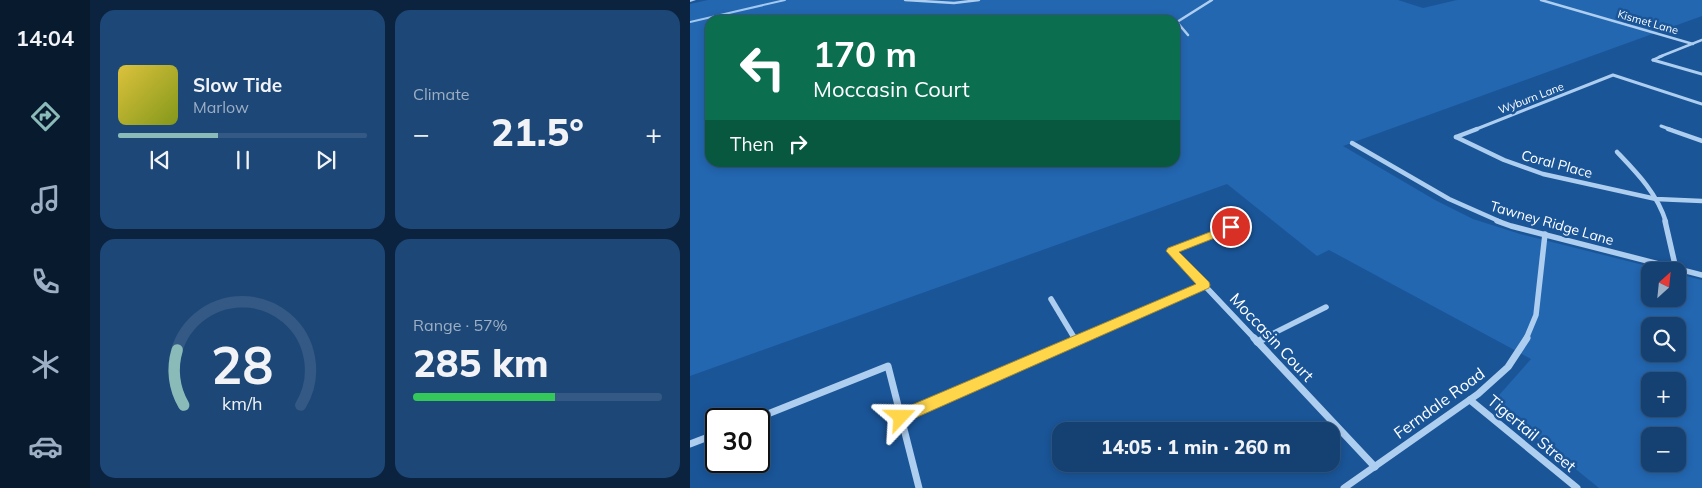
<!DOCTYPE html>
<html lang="en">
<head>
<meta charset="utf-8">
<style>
  body { margin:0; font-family:Mulish,sans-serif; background:#1d4777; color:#f1f3f6; height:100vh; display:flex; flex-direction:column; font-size:19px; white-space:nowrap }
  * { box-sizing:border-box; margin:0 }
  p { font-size:16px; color:#9dafc4 }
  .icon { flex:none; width:28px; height:28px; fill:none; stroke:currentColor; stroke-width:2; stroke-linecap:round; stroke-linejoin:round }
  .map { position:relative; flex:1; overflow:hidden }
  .panel { display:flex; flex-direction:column; gap:10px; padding:10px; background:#0b233f; width:600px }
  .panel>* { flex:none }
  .banner { position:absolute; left:15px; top:15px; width:475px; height:152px; border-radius:15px; box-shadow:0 2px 8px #0003,0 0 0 1px #335984; background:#0b6e4f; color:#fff; overflow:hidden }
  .needle { width:32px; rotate:27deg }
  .buttons { position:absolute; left:951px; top:262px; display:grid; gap:10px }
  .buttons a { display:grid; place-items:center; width:45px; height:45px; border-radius:10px; background:#144072; box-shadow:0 2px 8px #0003,0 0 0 1px #335984; font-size:25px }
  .speed { position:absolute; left:15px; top:408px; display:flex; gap:10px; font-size:25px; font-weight:700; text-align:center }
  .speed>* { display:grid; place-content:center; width:65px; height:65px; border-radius:50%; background:#144072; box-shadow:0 2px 8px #0003,0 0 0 1px #335984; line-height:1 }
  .speed .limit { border:2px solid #111; border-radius:8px; background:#fff; color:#111 }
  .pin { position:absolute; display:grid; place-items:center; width:42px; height:42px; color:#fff; margin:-21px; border:2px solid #fff; border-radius:50%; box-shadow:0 1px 5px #0007 }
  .me { position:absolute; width:55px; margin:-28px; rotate:67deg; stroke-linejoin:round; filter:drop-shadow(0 0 4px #0008) }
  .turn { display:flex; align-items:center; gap:18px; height:105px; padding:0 25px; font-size:22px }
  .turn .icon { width:65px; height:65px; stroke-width:2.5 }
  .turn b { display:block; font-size:35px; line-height:42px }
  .then { display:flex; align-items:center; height:48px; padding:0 25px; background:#0003; gap:10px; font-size:19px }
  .big { font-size:38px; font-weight:800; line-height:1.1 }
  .panel .widget { flex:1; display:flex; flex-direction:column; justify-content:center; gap:8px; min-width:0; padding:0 18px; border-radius:15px; background:#1d4777 }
  .panel .dial { align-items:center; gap:0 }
  .dial svg { height:130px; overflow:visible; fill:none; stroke:#335984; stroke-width:7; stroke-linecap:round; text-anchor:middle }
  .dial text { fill:#f1f3f6; stroke:none }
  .song { display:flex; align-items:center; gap:15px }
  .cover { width:60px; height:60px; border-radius:8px; background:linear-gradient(135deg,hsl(50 70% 55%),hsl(70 70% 35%)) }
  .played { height:5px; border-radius:2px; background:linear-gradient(90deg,#8bbbb9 40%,#335984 40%) }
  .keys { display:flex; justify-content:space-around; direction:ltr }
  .heat { display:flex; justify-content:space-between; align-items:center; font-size:28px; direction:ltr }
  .charge { height:8px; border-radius:4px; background:linear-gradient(90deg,#34c759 57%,#335984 0) }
  .panel .tiles { flex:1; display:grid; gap:10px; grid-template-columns:repeat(2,1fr) }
  .trip { position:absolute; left:362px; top:422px; width:288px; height:50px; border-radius:15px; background:#144072; box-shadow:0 2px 8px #0003,0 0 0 1px #335984; font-weight:800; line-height:50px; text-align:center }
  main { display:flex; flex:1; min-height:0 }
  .dock { display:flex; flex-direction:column; width:90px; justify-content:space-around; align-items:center; background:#081a2e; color:#9dafc4 }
  .dock .icon { width:35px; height:35px }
  .dock .selected { color:#8bbbb9 }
  .dock b { font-size:22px; color:#f1f3f6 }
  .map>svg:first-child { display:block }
  .green { fill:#2367b1; fill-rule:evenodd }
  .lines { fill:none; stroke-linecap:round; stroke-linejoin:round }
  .stream { stroke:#a1c9f2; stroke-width:2 }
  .minor-far4 { stroke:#aecef0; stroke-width:2.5 }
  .minor-far3 { stroke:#aecef0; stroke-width:3 }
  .minor-far2 { stroke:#aecef0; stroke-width:4.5 }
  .minor-far1 { stroke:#aecef0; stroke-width:5.5 }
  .minor { stroke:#aecef0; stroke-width:7 }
  .tertiary { fill:#aecef0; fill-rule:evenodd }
  .route { fill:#ffd54a; stroke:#a68a30 }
  .labels { text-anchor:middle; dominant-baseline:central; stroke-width:5; stroke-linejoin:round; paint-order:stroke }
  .far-street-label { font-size:11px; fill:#fff; stroke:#1a5598 }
  .street-label { font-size:14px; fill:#fff; stroke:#1a5598 }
  .near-street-label { font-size:16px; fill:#fff; stroke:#1a5598 }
</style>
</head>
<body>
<main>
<nav class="dock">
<b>14:04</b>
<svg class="icon selected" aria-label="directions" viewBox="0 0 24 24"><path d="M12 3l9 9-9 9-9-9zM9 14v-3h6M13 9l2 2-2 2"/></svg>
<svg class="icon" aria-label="music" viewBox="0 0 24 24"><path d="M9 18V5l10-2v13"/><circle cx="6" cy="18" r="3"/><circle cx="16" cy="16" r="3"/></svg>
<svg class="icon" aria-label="phone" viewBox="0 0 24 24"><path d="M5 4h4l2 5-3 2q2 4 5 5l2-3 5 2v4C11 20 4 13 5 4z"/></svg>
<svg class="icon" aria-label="climate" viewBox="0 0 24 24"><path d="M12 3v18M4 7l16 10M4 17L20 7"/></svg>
<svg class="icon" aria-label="car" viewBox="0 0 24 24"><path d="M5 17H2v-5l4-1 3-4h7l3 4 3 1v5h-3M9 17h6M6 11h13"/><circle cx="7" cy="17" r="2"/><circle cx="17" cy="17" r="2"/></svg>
</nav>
<section class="panel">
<div class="tiles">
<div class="widget">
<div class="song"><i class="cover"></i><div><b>Slow Tide</b><p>Marlow</p></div></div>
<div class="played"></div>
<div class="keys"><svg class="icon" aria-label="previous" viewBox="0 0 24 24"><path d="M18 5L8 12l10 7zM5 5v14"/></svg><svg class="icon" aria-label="pause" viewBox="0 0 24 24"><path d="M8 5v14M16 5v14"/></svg><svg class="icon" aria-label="next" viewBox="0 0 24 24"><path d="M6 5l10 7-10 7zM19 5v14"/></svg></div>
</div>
<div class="widget"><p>Climate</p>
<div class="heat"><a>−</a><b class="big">21.5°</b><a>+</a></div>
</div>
<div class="widget dial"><svg viewBox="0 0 100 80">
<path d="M14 69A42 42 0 1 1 86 69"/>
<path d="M14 69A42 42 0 0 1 10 35" stroke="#8bbbb9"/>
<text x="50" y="56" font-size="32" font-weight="700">28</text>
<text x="50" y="72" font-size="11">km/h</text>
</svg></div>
<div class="widget"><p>Range · 57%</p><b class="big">285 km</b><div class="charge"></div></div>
</div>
</section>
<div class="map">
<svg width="1012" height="488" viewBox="0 0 1012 488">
  <rect width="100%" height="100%" fill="#1a5598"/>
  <path class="green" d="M18,0H708L733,8L767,0H1012V16L653,146L745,200L783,219L830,234L977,271H960V299H988V274L1012,280V488H909L803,402L841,359L639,250L627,256L537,184L0,376V4ZM20,20H485V162H20ZM960,326H988V354H960ZM960,381H988V409H960ZM960,436H988V464H960Z"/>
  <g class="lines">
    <polyline class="stream" points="0,22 95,0"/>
    <g class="minor-far4">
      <polyline points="215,0 264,3 289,0"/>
      <polyline points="851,0 1003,44"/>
      <polyline points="498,35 487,22 522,0"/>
      <polyline points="969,57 1012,40"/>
    </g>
    <g class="minor-far3">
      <polyline points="963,60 972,56"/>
      <polyline points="963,60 1012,74"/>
      <polyline points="971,126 982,130"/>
      <polyline points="784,130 923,75 1012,104"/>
    </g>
    <g class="minor-far2">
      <polyline points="978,129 1012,141"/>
      <polyline points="766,137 787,129"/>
      <polyline points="766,137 814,160 853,174 966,199 1012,201"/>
      <polyline points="662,143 759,199 811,222"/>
      <path d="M927,152C947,173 967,193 976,222"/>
    </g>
    <g class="minor-far1">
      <polyline points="807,221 821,226 1012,275"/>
      <polyline points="975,221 986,269"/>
      <polyline points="541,227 482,251 565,339"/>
      <polyline points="361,299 385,339"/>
      <polyline points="389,339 514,285"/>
      <polyline points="572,339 636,307"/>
      <polyline points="836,339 846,315 855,234"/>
    </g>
    <g class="minor">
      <polyline points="384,338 386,341"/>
      <polyline points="564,338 685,467"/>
      <polyline points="567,342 575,338"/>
      <polyline points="780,400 887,488"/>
      <polyline points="211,417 392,338"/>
      <polyline points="65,419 198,366 229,488"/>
      <polyline points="0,444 26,434"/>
      <polyline points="654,488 788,394 818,367 837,338"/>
    </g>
    <polygon class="tertiary" points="0,0 6,0 0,2"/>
  </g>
  <polygon class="route" points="541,224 545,225 546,227 545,230 489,252 519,282 520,285 519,288 216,422 211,424 205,422 203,417 205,412 506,284 476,251 478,248"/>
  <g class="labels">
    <g class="far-street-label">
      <text transform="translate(958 22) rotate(16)">Kismet Lane</text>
      <text transform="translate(841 98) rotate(-21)">Wyburn Lane</text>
    </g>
    <g class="street-label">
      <text transform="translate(867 164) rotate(15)">Coral Place</text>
      <text transform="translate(862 223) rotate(16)">Tawney Ridge Lane</text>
    </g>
    <g class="near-street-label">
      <text transform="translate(582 337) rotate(47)">Moccasin Court</text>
      <text transform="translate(749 403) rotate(-36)">Ferndale Road</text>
      <text transform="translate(842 433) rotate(40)">Tigertail Street</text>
    </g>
  </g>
</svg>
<div class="buttons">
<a><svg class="needle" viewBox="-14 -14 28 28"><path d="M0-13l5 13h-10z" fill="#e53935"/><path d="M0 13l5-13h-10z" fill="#9dafc4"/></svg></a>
<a><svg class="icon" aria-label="search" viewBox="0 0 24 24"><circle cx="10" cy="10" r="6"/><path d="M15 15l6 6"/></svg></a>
<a>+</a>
<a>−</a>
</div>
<div class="speed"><div class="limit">30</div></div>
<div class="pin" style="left:541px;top:227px;background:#d93025"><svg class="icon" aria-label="arrive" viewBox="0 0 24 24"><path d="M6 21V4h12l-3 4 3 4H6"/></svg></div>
<svg class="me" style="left:211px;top:417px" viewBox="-20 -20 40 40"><path d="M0-17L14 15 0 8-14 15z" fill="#ffd54a" stroke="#fff" stroke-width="4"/></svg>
<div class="trip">14:05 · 1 min · 260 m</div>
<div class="banner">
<div class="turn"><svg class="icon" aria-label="left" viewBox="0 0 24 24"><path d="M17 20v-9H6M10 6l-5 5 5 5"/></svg><div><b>170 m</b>Moccasin Court</div></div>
<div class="then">Then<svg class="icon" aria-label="right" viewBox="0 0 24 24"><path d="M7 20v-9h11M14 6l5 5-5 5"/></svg></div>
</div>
</div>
</main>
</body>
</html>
